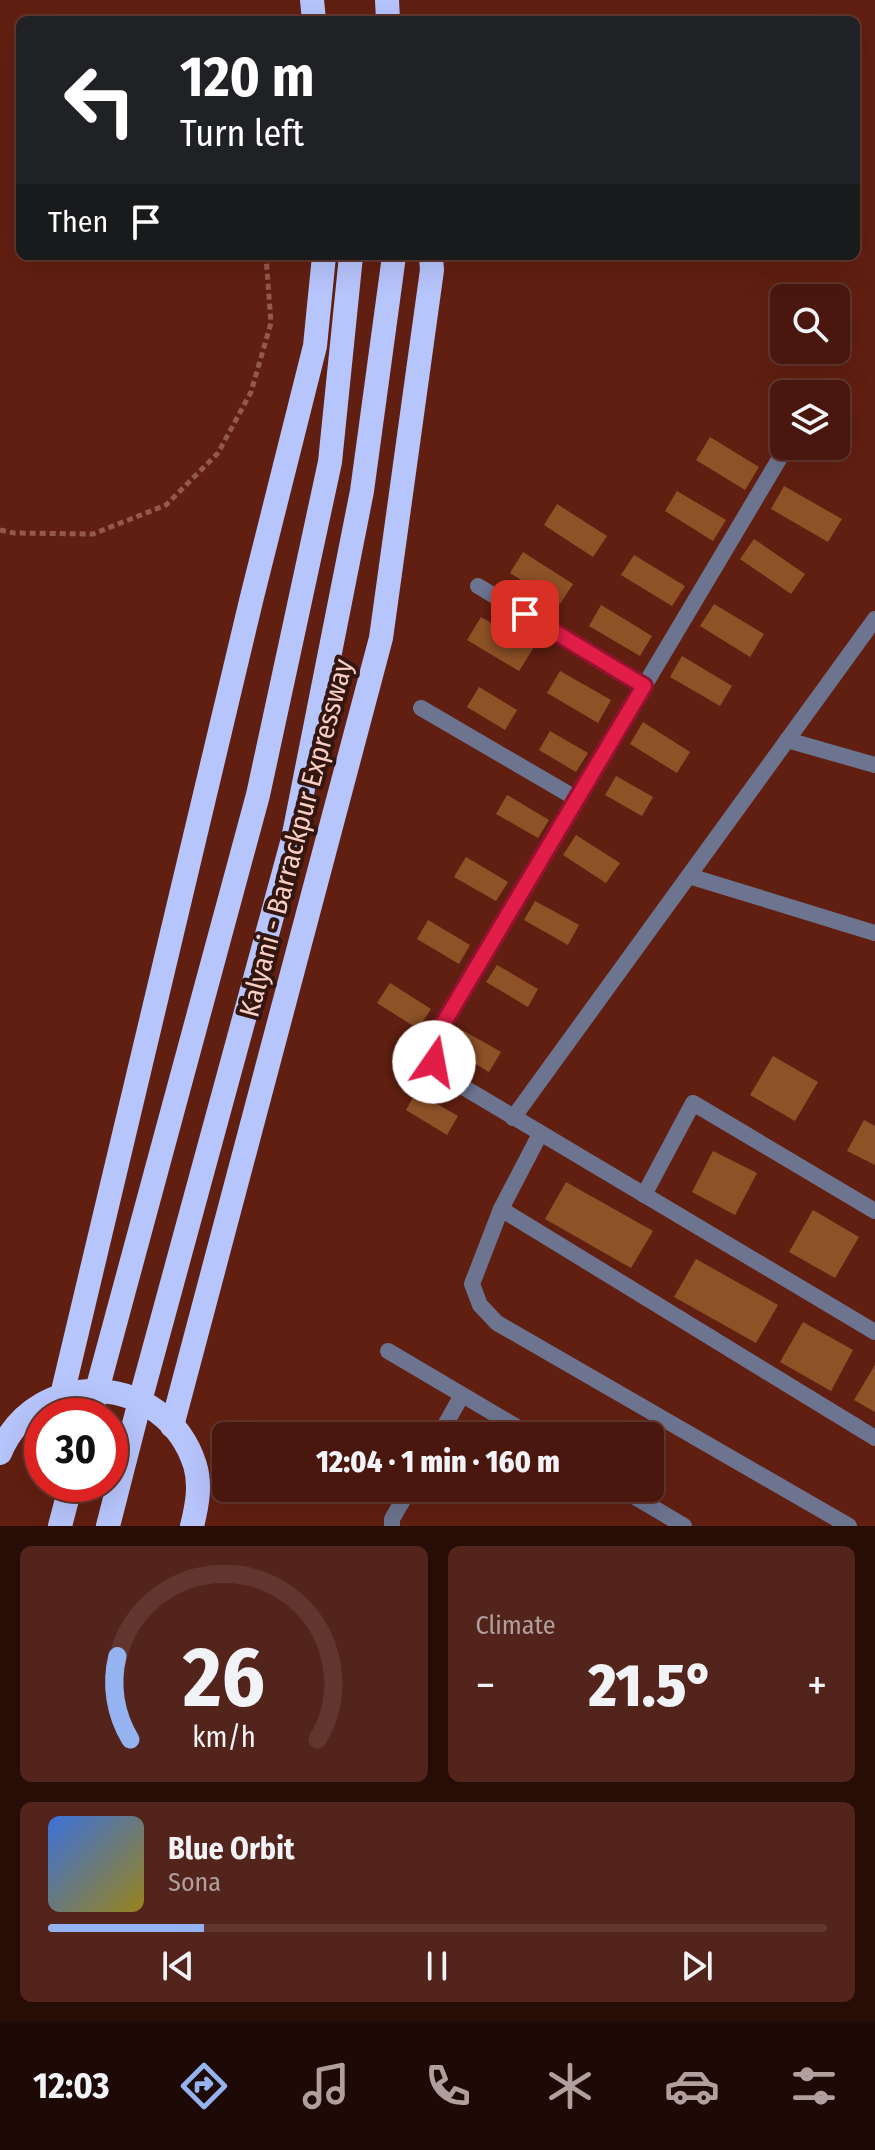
<!DOCTYPE html>
<html lang="en">
<head>
<meta charset="utf-8">
<style>
  body { margin:0; font-family:"Fira Sans Condensed",sans-serif; background:#53241b; color:#f1f3f6; height:100vh; display:flex; flex-direction:column; font-size:30px; white-space:nowrap }
  * { box-sizing:border-box; margin:0 }
  p { font-size:26px; color:#b19f9d }
  .icon { flex:none; width:44px; height:44px; fill:none; stroke:currentColor; stroke-width:2; stroke-linecap:round; stroke-linejoin:round }
  .map { position:relative; height:1526px; overflow:hidden }
  .sheet { display:flex; flex-direction:column; gap:20px; padding:20px; background:#280d07; flex:1 }
  .sheet>* { flex:none }
  .hud { position:absolute; left:16px; top:16px; width:844px; height:244px; border-radius:12px; box-shadow:0 8px 32px #0002,0 0 0 2px #61362e; background:#202124; color:#fff; overflow:hidden }
  .fabs { position:absolute; left:770px; top:284px; display:grid; gap:16px }
  .fabs a { display:grid; place-items:center; width:80px; height:80px; border-radius:12px; background:#49170d; box-shadow:0 8px 32px #0002,0 0 0 2px #61362e; font-size:40px }
  .speed { position:absolute; left:24px; top:1398px; display:flex; gap:16px; font-size:40px; font-weight:700; text-align:center }
  .speed>* { display:grid; place-content:center; width:104px; height:104px; border-radius:50%; background:#49170d; box-shadow:0 8px 32px #0002,0 0 0 2px #61362e; line-height:1 }
  .speed .limit { border:12px solid #d22; background:#fff; color:#111 }
  .pin { position:absolute; display:grid; place-items:center; width:68px; height:68px; color:#fff; margin:-34px; border-radius:16px; box-shadow:0 4px 12px #0006 }
  .me { position:absolute; width:88px; margin:-44px; rotate:12deg; stroke-linejoin:round; filter:drop-shadow(0 0 6px #0008) }
  .turn { display:flex; align-items:center; gap:28px; height:168px; padding:0 32px; font-size:36px }
  .turn .icon { width:104px; height:104px; stroke-width:2.5 }
  .turn b { display:block; font-size:56px; line-height:68px }
  .then { display:flex; align-items:center; height:76px; padding:0 32px; background:#0003; gap:16px; font-size:30px }
  .big { font-size:60px; font-weight:800; line-height:1.1 }
  .sheet .tile { flex:1; display:flex; flex-direction:column; justify-content:center; gap:12px; min-width:0; padding:0 28px; border-radius:12px; background:#53241b }
  .sheet .dial { align-items:center; gap:0 }
  .dial svg { height:208px; overflow:visible; fill:none; stroke:#61362e; stroke-width:7; stroke-linecap:round; text-anchor:middle }
  .dial text { fill:#f1f3f6; stroke:none }
  .song { display:flex; align-items:center; gap:24px }
  .cover { width:96px; height:96px; border-radius:12px; background:linear-gradient(135deg,hsl(220 70% 55%),hsl(50 70% 35%)) }
  .played { height:8px; border-radius:4px; background:linear-gradient(90deg,#95b2f1 20%,#61362e 20%) }
  .keys { display:flex; justify-content:space-around; direction:ltr }
  .heat { display:flex; justify-content:space-between; align-items:center; font-size:44px; direction:ltr }
  .sheet .tiles { flex:1; display:grid; gap:20px; grid-template-columns:1fr 1fr }
  .tile:last-child { grid-column:span 2 }
  .trip { position:absolute; left:212px; top:1422px; width:452px; height:80px; border-radius:12px; background:#49170d; box-shadow:0 8px 32px #0002,0 0 0 2px #61362e; font-weight:800; line-height:80px; text-align:center }
  .menu { display:flex; height:128px; justify-content:space-around; align-items:center; background:#1d0905; color:#b19f9d }
  .menu .icon { width:56px; height:56px }
  .menu .current { color:#95b2f1 }
  .menu b { font-size:36px; color:#f1f3f6 }
  .map>svg:first-child { display:block }
  .building { fill:#8f5227 }
  .lines { fill:none; stroke-linecap:round; stroke-linejoin:round }
  .path { stroke:#93594d; stroke-width:5; stroke-dasharray:6 4; stroke-linecap:butt }
  .street { stroke:#6c7490; stroke-width:16 }
  .highway { stroke:#b7c5fd; stroke-width:24 }
  .route-casing { stroke:#92132f; stroke-width:20 }
  .route { stroke:#e11d48; stroke-width:14 }
  .labels { text-anchor:middle; dominant-baseline:central; stroke-width:8; stroke-linejoin:round; paint-order:stroke }
  .street-label { font-size:28px; fill:#f9cfc5; stroke:#33160f }
</style>
</head>
<body>
<div class="map">
<svg width="875" height="1526" viewBox="0 0 875 1526">
  <rect width="100%" height="100%" fill="#611f11"/>
  <g class="building">
    <polygon points="710,437 759,467 745,490 696,460"/>
    <polygon points="784,486 842,519 828,542 771,509"/>
    <polygon points="677,491 726,520 713,541 665,511"/>
    <polygon points="557,504 607,536 593,557 544,525"/>
    <polygon points="754,539 805,574 791,594 740,559"/>
    <polygon points="523,552 573,584 560,604 510,573"/>
    <polygon points="634,555 685,586 672,606 621,575"/>
    <polygon points="714,604 764,634 750,657 700,626"/>
    <polygon points="601,605 652,636 640,656 589,626"/>
    <polygon points="481,617 534,647 519,671 467,640"/>
    <polygon points="682,656 732,686 720,706 670,677"/>
    <polygon points="560,671 611,700 598,723 547,693"/>
    <polygon points="479,687 517,710 505,730 467,707"/>
    <polygon points="643,722 690,752 677,773 630,744"/>
    <polygon points="550,731 588,753 576,772 539,750"/>
    <polygon points="616,776 653,797 642,816 605,795"/>
    <polygon points="507,795 549,820 538,838 496,814"/>
    <polygon points="576,835 620,863 606,883 563,855"/>
    <polygon points="466,857 508,882 496,901 454,877"/>
    <polygon points="535,901 579,925 568,945 524,920"/>
    <polygon points="428,920 470,945 459,964 417,939"/>
    <polygon points="497,965 538,989 528,1007 486,982"/>
    <polygon points="390,983 431,1009 418,1029 377,1003"/>
    <polygon points="457,1027 501,1052 489,1072 445,1046"/>
    <polygon points="773,1056 818,1082 795,1121 750,1095"/>
    <polygon points="416,1092 458,1116 447,1135 406,1110"/>
    <polygon points="864,1120 875,1126 875,1165 847,1151"/>
    <polygon points="713,1151 757,1173 735,1215 692,1192"/>
    <polygon points="566,1182 653,1231 631,1268 545,1219"/>
    <polygon points="813,1210 859,1237 835,1278 789,1252"/>
    <polygon points="696,1259 778,1305 756,1343 674,1297"/>
    <polygon points="803,1322 853,1350 831,1391 780,1362"/>
    <polygon points="875,1365 875,1412 854,1400"/>
  </g>
  <g class="lines">
    <polyline class="path" points="0,530 14,533 93,534 166,505 218,453 251,392 271,323 266,256"/>
    <g class="street">
      <path d="M784,451L437,1034C431,1052 432,1060 443,1075L875,1332"/>
      <polyline points="478,586 644,686"/>
      <polyline points="421,708 577,799"/>
      <polyline points="787,740 875,765"/>
      <polyline points="689,876 875,933"/>
      <polyline points="513,1118 875,619"/>
      <polyline points="540,1134 501,1209 472,1284 480,1305 497,1323 849,1526"/>
      <polyline points="644,1195 693,1103 875,1211"/>
      <polyline points="501,1209 875,1438"/>
      <polyline points="388,1351 532,1436"/>
      <polyline points="439,1436 462,1395"/>
      <polyline points="620,1488 684,1526"/>
      <polyline points="392,1526 392,1519 410,1488"/>
    </g>
    <g class="highway">
      <polyline points="312,0 314,20"/>
      <polyline points="387,0 388,20"/>
      <polyline points="62,1395 251,601 315,346 324,256"/>
      <polyline points="90,1416 258,795 330,462 351,256"/>
      <polyline points="172,1426 381,638 432,270 431,256"/>
      <path d="M0,1453C37,1364 166,1373 195,1465C201,1485 197,1506 192,1526"/>
      <polyline points="60,1526 71,1484"/>
      <polyline points="108,1526 140,1401 293,839 362,491 394,256"/>
    </g>
  </g>
  <g class="lines">
    <defs>
      <polyline id="route" points="434,1062 431,1051 437,1034 644,686 525,614"/>
    </defs>
    <use href="#route" class="route-casing"/>
    <use href="#route" class="route"/>
  </g>
  <g class="labels">
    <g class="street-label">
      <text transform="translate(296 838) rotate(-75)">Kalyani - Barrackpur Expressway</text>
    </g>
  </g>
</svg>
<div class="fabs">
<a><svg class="icon" aria-label="search" viewBox="0 0 24 24"><circle cx="10" cy="10" r="6"/><path d="M15 15l6 6"/></svg></a>
<a><svg class="icon" aria-label="layers" viewBox="0 0 24 24"><path d="M12 4l9 5-9 5-9-5zM3 14l9 5 9-5"/></svg></a>
</div>
<div class="speed"><div class="limit">30</div></div>
<div class="pin" style="left:525px;top:614px;background:#d93025"><svg class="icon" aria-label="arrive" viewBox="0 0 24 24"><path d="M6 21V4h12l-3 4 3 4H6"/></svg></div>
<svg class="me" style="left:434px;top:1062px" viewBox="-20 -20 40 40"><circle r="19" fill="#fff"/><path d="M0-13L10 11 0 6-10 11z" fill="#e11d48"/></svg>
<div class="trip">12:04 · 1 min · 160 m</div>
<div class="hud">
<div class="turn"><svg class="icon" aria-label="left" viewBox="0 0 24 24"><path d="M17 20v-9H6M10 6l-5 5 5 5"/></svg><div><b>120 m</b>Turn left</div></div>
<div class="then">Then<svg class="icon" aria-label="arrive" viewBox="0 0 24 24"><path d="M6 21V4h12l-3 4 3 4H6"/></svg></div>
</div>
</div>
<section class="sheet">
<div class="tiles">
<div class="tile dial"><svg viewBox="0 0 100 80">
<path d="M14 69A42 42 0 1 1 86 69"/>
<path d="M14 69A42 42 0 0 1 9 37" stroke="#95b2f1"/>
<text x="50" y="56" font-size="32" font-weight="700">26</text>
<text x="50" y="72" font-size="11">km/h</text>
</svg></div>
<div class="tile"><p>Climate</p>
<div class="heat"><a>−</a><b class="big">21.5°</b><a>+</a></div>
</div>
<div class="tile">
<div class="song"><i class="cover"></i><div><b>Blue Orbit</b><p>Sona</p></div></div>
<div class="played"></div>
<div class="keys"><svg class="icon" aria-label="previous" viewBox="0 0 24 24"><path d="M18 5L8 12l10 7zM5 5v14"/></svg><svg class="icon" aria-label="pause" viewBox="0 0 24 24"><path d="M8 5v14M16 5v14"/></svg><svg class="icon" aria-label="next" viewBox="0 0 24 24"><path d="M6 5l10 7-10 7zM19 5v14"/></svg></div>
</div>
</div>
</section>
<nav class="menu">
<b>12:03</b>
<svg class="icon current" aria-label="directions" viewBox="0 0 24 24"><path d="M12 3l9 9-9 9-9-9zM9 14v-3h6M13 9l2 2-2 2"/></svg>
<svg class="icon" aria-label="music" viewBox="0 0 24 24"><path d="M9 18V5l10-2v13"/><circle cx="6" cy="18" r="3"/><circle cx="16" cy="16" r="3"/></svg>
<svg class="icon" aria-label="phone" viewBox="0 0 24 24"><path d="M5 4h4l2 5-3 2q2 4 5 5l2-3 5 2v4C11 20 4 13 5 4z"/></svg>
<svg class="icon" aria-label="climate" viewBox="0 0 24 24"><path d="M12 3v18M4 7l16 10M4 17L20 7"/></svg>
<svg class="icon" aria-label="car" viewBox="0 0 24 24"><path d="M5 17H2v-5l4-1 3-4h7l3 4 3 1v5h-3M9 17h6M6 11h13"/><circle cx="7" cy="17" r="2"/><circle cx="17" cy="17" r="2"/></svg>
<svg class="icon" aria-label="filters" viewBox="0 0 24 24"><path d="M4 7h16M4 17h16"/><circle cx="9" cy="7" r="2"/><circle cx="15" cy="17" r="2"/></svg>
</nav>
</body>
</html>
